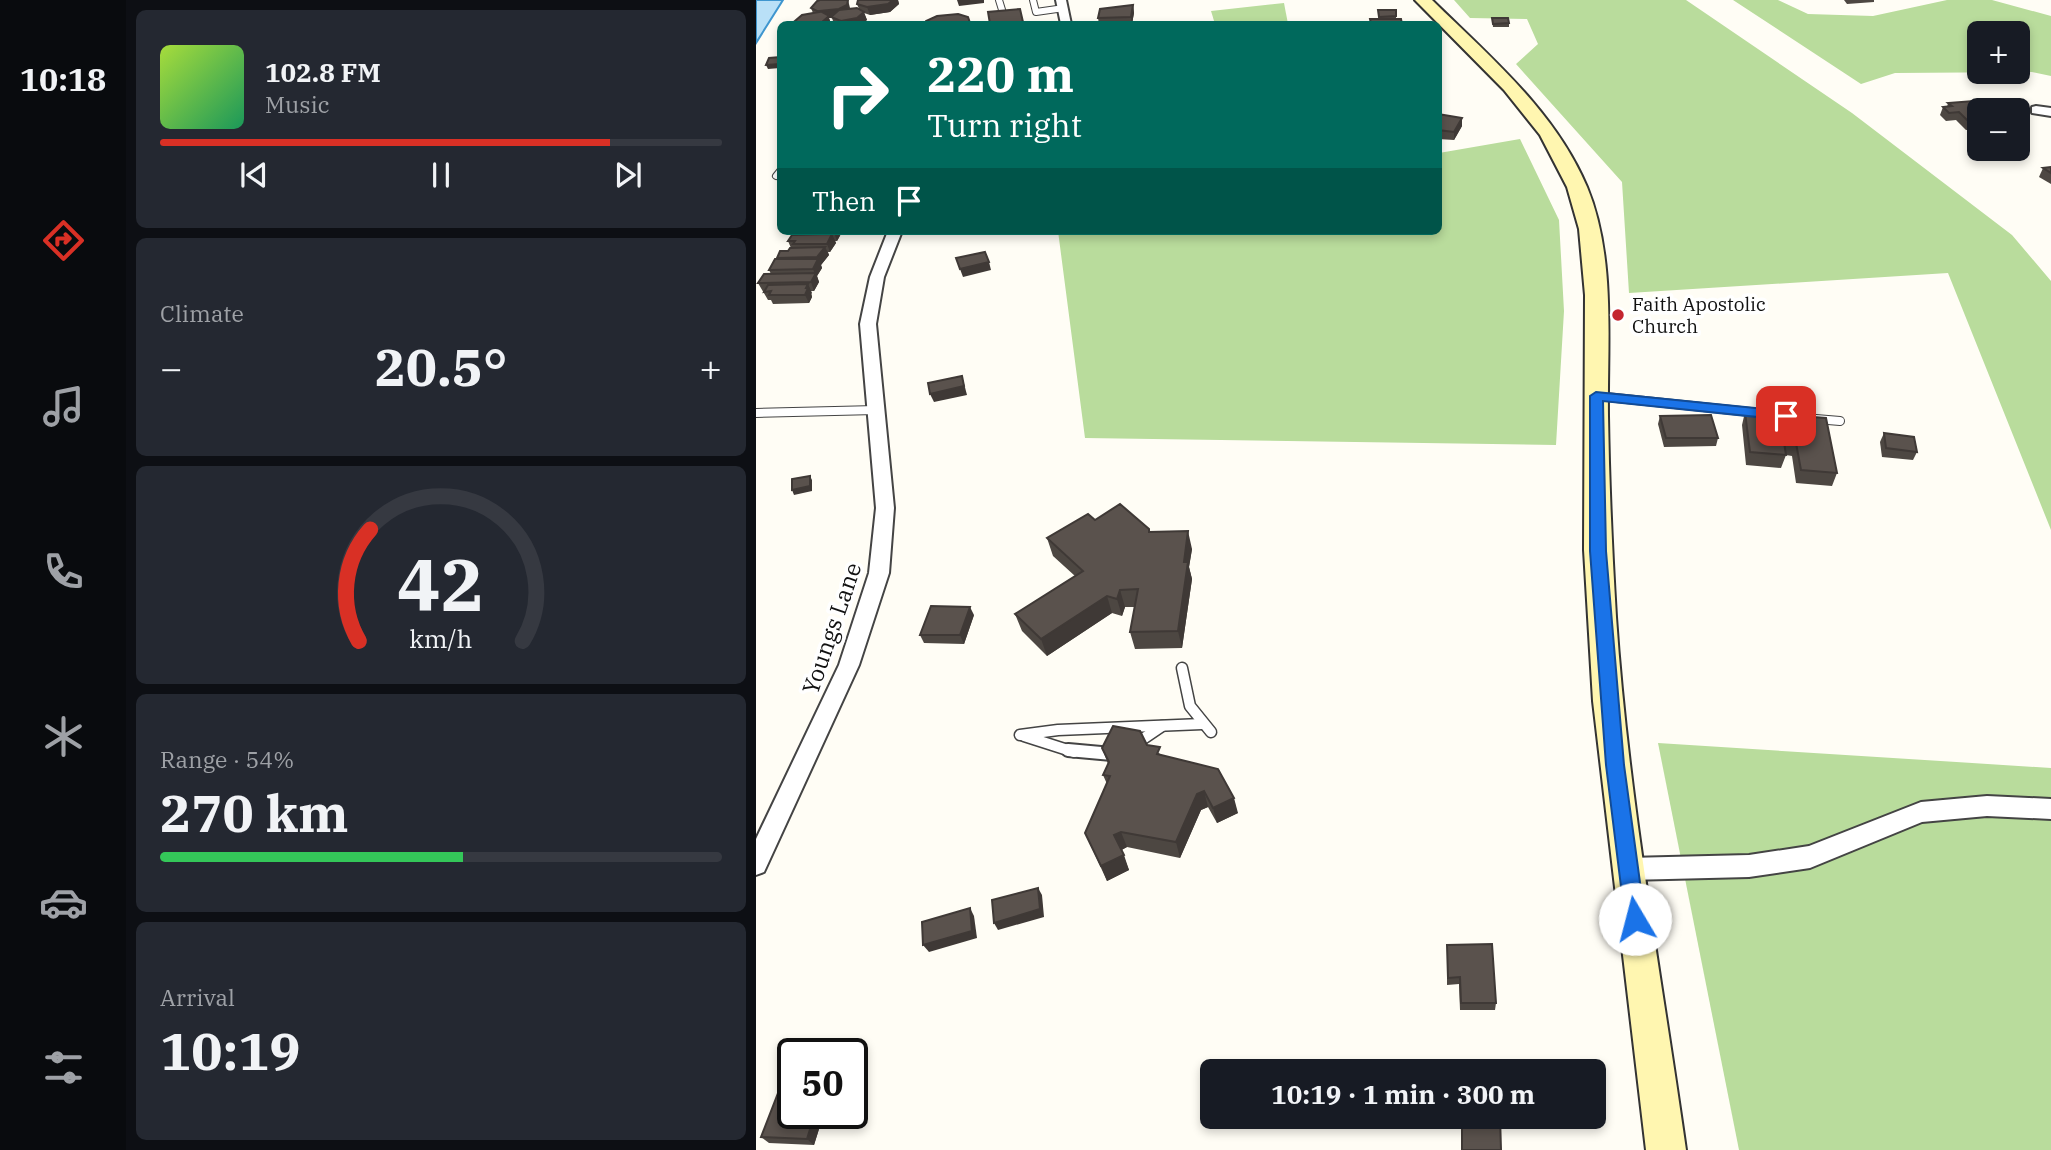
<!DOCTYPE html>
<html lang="en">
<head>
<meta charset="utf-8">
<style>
  body { margin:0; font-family:"IBM Plex Serif",serif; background:#242831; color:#f1f3f6; height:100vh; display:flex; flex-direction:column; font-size:26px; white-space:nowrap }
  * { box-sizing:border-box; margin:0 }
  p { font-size:23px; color:#9ea1a6 }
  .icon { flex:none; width:38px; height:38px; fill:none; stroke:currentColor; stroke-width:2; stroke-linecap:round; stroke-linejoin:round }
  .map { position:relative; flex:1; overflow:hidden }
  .drawer { display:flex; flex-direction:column; gap:10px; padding:10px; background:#0d0f14; width:630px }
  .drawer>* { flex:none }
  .guide { position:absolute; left:21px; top:21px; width:665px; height:214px; border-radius:10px; box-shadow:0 4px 10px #0003; background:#00695c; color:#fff; overflow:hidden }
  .fabs { position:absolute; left:1211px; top:21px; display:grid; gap:14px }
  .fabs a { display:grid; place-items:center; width:63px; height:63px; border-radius:10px; background:#171b24; box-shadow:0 4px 10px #0003; font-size:35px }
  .speed { position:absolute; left:21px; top:1038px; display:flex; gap:14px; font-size:35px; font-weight:700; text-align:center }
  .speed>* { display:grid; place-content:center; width:91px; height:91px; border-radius:50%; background:#171b24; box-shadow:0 4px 10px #0003; line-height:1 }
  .speed .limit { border:4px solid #111; border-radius:10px; background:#fff; color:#111 }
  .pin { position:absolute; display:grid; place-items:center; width:60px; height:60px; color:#fff; margin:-30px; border-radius:14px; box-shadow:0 4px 10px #0006 }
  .me { position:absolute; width:77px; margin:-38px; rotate:352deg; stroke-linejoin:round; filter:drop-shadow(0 0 5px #0008) }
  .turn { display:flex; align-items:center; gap:24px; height:147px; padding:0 35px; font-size:32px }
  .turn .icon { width:91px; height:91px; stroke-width:2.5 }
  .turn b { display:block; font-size:49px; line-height:60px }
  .then { display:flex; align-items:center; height:66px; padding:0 35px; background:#0003; gap:14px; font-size:26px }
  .big { font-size:52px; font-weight:700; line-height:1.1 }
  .drawer .card { flex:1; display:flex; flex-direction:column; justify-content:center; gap:10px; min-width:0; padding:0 24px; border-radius:10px; background:#242831 }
  .drawer .dial { align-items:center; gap:0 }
  .dial svg { height:182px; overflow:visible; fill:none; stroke:#363941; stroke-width:7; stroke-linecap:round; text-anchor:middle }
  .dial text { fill:#f1f3f6; stroke:none }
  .song { display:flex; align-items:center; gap:21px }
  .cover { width:84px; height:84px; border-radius:10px; background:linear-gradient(135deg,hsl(80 70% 55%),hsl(150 70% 35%)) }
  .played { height:7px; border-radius:4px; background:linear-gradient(90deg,#d93025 80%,#363941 80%) }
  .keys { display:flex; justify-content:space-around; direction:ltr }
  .heat { display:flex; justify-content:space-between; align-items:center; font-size:38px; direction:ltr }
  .charge { height:10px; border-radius:5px; background:linear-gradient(90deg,#34c759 54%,#363941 0) }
  .trip { position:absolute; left:444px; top:1059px; width:406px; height:70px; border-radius:10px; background:#171b24; box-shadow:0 4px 10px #0003; font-weight:700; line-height:70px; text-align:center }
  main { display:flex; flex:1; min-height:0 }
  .tabs { display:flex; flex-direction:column; width:126px; justify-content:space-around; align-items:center; background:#090b0e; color:#9ea1a6 }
  .tabs .icon { width:49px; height:49px }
  .tabs .selected { color:#d93025 }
  .tabs b { font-size:32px; color:#f1f3f6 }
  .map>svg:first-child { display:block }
  .forest { fill:#b9dc9c; fill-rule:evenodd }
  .water { fill:#b9e0f7; stroke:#3f96cf; stroke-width:2 }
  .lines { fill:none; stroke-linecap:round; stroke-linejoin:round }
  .service-far3-casing { stroke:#444; stroke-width:8 }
  .service-far2-casing { stroke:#444; stroke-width:10 }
  .service-far1-casing { stroke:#444; stroke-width:13 }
  .service-casing { stroke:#444; stroke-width:16 }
  .minor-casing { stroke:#444; stroke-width:4 }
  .secondary-casing { stroke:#333; stroke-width:4 }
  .service-far3 { stroke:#fff; stroke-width:6 }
  .service-far2 { stroke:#fff; stroke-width:8 }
  .service-far1 { stroke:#fff; stroke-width:10 }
  .service { stroke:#fff; stroke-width:12 }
  .minor { fill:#fff; fill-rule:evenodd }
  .secondary { fill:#fff6b0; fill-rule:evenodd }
  .wall { fill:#4d4742 }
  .shaded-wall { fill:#3f3936 }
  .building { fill:#5a524d; stroke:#3f3936; stroke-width:2 }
  .route { fill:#1a73e8; stroke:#114b97; stroke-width:2 }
  .poi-dot { fill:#c4262e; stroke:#fff; stroke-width:2.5 }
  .labels { text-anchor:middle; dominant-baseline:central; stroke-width:7; stroke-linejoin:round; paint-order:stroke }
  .far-poi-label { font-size:19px; fill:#111; stroke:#fff; text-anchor:start }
  .street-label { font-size:23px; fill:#111; stroke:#fff }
</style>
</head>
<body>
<main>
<nav class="tabs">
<b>10:18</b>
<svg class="icon selected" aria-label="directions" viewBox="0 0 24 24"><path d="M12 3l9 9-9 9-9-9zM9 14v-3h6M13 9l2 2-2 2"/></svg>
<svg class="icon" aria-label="music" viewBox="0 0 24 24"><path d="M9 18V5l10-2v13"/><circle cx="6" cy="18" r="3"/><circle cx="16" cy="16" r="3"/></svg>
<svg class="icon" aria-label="phone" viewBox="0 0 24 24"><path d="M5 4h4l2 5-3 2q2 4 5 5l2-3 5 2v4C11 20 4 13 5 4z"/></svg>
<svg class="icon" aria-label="climate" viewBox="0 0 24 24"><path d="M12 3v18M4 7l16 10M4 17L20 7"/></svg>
<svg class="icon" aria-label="car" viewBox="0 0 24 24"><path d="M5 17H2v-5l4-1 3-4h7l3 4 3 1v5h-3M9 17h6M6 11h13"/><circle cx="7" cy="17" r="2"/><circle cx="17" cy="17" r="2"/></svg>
<svg class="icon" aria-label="filters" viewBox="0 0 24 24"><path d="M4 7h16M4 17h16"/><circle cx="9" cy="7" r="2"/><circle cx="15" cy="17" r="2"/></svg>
</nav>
<section class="drawer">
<div class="card">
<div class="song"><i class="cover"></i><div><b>102.8 FM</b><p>Music</p></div></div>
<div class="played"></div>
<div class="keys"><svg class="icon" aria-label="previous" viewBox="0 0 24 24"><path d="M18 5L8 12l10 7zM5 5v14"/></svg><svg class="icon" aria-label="pause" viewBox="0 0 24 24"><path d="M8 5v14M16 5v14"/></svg><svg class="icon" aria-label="next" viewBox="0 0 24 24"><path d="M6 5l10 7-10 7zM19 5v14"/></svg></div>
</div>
<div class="card"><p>Climate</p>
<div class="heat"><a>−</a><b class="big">20.5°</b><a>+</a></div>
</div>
<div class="card dial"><svg viewBox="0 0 100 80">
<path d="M14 69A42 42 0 1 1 86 69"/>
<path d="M14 69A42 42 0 0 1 19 20" stroke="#d93025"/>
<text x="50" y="56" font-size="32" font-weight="700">42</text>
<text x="50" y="72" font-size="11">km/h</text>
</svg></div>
<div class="card"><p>Range · 54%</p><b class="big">270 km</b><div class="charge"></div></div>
<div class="card"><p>Arrival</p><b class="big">10:19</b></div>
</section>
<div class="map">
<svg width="1295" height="1150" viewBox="0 0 1295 1150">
  <rect width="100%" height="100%" fill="#fffdf5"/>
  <g class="forest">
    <polygon points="698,0 930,0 1096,113 1256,235 1295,281 1295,530 1192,273 873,293 866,182 760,64 782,44 771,19 714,18"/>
    <path d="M977,0H1022L1052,14L1117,16L1191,0H1236L1295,16V76L1276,72L1139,73L1105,84ZM1262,33V72H1223V33Z"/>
    <polygon points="528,3 532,24 459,24 455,11"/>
    <polygon points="764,139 803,220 808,311 800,445 329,438 302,231 682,231 683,153"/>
    <polygon points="902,743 1295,768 1295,1150 983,1150"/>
  </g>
  <polygon class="water" points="0,0 27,0 0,43"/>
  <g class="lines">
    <defs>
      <g id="service-far3">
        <polyline points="243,0 247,13"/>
        <polyline points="277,0 280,12 308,8"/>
        <polyline points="20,176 24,171"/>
      </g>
      <g id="service-far2">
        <polyline points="841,396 1014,414"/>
        <polyline points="0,413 120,410"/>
        <polyline points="1060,419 1084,421"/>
      </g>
      <g id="service-far1">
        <polyline points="426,668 434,706 455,732"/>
        <polyline points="264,735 302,730 446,724"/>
        <polyline points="268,736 318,752"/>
        <polyline points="378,745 406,726"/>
      </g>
      <polyline id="service" points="312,750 356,754"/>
      <g id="minor">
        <polygon points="300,0 310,0 315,24 305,24"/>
        <polygon points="1280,106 1295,108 1295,116 1276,113 1276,107"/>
        <polygon points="132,231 146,231 128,277 120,324 138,508 133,573 103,665 8,872 0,875 0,839 83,665 113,573 120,508 104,324 114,277"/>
        <polygon points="1231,796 1295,799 1295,819 1231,816 1166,822 1054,868 993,877 872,880 864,877 860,869 864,861 872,858 993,855 1053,846 1165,802"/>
      </g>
      <path id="secondary" d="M659,0H676C733,56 799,111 831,187C860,257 851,342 852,416C853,483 856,550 860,617C872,796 905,973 930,1150H890L837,701L828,550L829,295L823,229L811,187L784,135L748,90Z"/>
    </defs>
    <use href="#service-far3" class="service-far3-casing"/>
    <use href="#service-far2" class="service-far2-casing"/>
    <use href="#service-far1" class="service-far1-casing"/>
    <use href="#service" class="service-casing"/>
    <use href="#minor" class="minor-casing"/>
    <use href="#secondary" class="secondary-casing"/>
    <use href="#service-far3" class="service-far3"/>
    <use href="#service-far2" class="service-far2"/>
    <use href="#service-far1" class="service-far1"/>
    <use href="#service" class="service"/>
    <use href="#minor" class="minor"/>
    <use href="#secondary" class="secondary"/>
  </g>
  <g class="wall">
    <polygon points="102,0 142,0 143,4 134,12 114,15 108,13 111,20 105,24 78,24 76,18 73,18 75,24 41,24 39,21 57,13 55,8 94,8 94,9 103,9 101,4"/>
    <polygon points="1088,0 1118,0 1118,2 1091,4"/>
    <polygon points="377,5 378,13 376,24 343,24 342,18"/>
    <polygon points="622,10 640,10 640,19 623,19"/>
    <polygon points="736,18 753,23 753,27 737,27"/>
    <polygon points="1192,103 1226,108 1225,110 1223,110 1223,126 1221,129 1210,130 1200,120 1190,121 1184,115 1187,107 1191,107"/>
    <polygon points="682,114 706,118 706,126 698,140 682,139"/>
    <polygon points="1295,167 1295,184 1283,177 1287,168"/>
    <polygon points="86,232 81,241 79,241 80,243 74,252 72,252 73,255 65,265 66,268 61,276 63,282 58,291 55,291 56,297 53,303 17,304 15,300 12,300 2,283 15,274 13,270 21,259 21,258 32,251 35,248 32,241 36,235 35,233"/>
    <polygon points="989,412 1070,418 1081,473 1076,486 1040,483 1036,456 1030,455 1025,468 990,465 986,425"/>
    <polygon points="904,416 962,438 960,446 908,447 902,424"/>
    <polygon points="1128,433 1161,452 1157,460 1126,457 1124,442"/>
    <polygon points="339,520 394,532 436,549 433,567 436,579 426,648 379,649 374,632 379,607 369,607 366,616 356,613 291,656 266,631 259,614 319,576 297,556 291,538"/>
    <polygon points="218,615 208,644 168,643 164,635"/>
    <polygon points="391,745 407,756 482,813 461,823 452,807 445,810 424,858 371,847 365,850 373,870 351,881 329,833 351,784 347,775 352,764 346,748"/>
    <polygon points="691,945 740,1003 739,1010 704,1010 703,984 691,985"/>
    <polygon points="37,1113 68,1113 58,1145 13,1143 5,1137"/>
  </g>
  <g class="shaded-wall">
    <polygon points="92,0 94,8 94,12 75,17 76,18 73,18 75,24 53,24 64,11"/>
    <polygon points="137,0 142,0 143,4 134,12 114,15 111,7"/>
    <polygon points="201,0 228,0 228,3 203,6"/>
    <polygon points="377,5 378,13 376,24 375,17"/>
    <polygon points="264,9 268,24 241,24"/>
    <polygon points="108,12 111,20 105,24 86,24 85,21"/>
    <polygon points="24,63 24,68 12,69 10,65"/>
    <polygon points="706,118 706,126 698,140 698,132"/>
    <polygon points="78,231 86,232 81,241 78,232"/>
    <polygon points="76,234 80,243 74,252 71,244"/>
    <polygon points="69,247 73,255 65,265 66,268 61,276 63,282 58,291 55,282 59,274 57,269 62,259 61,257"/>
    <polygon points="233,262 235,270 207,277 204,269"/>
    <polygon points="52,284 56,293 55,294 56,297 53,303 49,295 50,288"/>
    <polygon points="206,376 211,395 178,402 174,394"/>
    <polygon points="54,476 56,480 56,491 38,495 36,490"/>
    <polygon points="432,531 436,549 433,567 436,579 426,648 422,631 428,562"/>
    <polygon points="364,590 369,607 366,616 361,599"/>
    <polygon points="351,596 356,613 291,656 285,639"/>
    <polygon points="214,607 218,615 208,644 204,635"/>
    <polygon points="448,791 452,807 445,810 424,858 420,842 441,794"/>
    <polygon points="478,798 482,813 461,823 457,808"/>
    <polygon points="365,832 371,847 364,851 358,835"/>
    <polygon points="368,855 373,870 351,881 345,866"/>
    <polygon points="282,888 286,895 288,917 242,930 238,923"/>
    <polygon points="214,908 218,916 221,938 173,952 167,945"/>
    <polygon points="59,1113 68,1113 58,1145 51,1139"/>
  </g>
  <g class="building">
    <polygon points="64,0 92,0 91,5 83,9 64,11 73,16 65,23 47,24 39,21 46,15 63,12 55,8 61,1"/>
    <polygon points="102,0 137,0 132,4 111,7 101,4"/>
    <polygon points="377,5 375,17 342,18 344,9"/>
    <polygon points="101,8 108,12 101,18 85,21 75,17 83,10"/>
    <polygon points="264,9 267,22 234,24 232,12"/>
    <polygon points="622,10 640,10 640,16 623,17"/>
    <polygon points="202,14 212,17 214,23 212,24 168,24 170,21 181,16"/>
    <polygon points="736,18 752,18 753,23 737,24"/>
    <polygon points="614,19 645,19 646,24 615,24"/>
    <polygon points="91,22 97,24 83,24"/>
    <polygon points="24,57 24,64 10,65 13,58"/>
    <polygon points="1218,101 1226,108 1220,108 1223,112 1223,118 1221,118 1223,121 1213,122 1203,112 1193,113 1187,107 1196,106 1192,103"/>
    <polygon points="682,114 706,118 698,132 682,130"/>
    <polygon points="1295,167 1295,173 1287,168"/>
    <polygon points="36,231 78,231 78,232 35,233"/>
    <polygon points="76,234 71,244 37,244 39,241 32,241 36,235"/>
    <polygon points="69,247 61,257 21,258 24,251 32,251 34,248"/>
    <polygon points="229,252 233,262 204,269 200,258"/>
    <polygon points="19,259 62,259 57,269 13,270"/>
    <polygon points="60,273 55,282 2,283 8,274"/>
    <polygon points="52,284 50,288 52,288 49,295 13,295 15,291 8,292 12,285"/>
    <polygon points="206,376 208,386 174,394 172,383"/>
    <polygon points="989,412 1070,418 1081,473 1045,470 1040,443 1028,442 1030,455 994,452"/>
    <polygon points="955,415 962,438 910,438 904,416"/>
    <polygon points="1128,433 1158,437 1161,452 1130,448"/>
    <polygon points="54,476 54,486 36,490 36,479"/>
    <polygon points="364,504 393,529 393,532 432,531 428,562 432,562 422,631 374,632 382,589 364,590 361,599 351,596 285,639 259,614 327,571 291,538 332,514 339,520"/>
    <polygon points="175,606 214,607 204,635 164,635"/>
    <polygon points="357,726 384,731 391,745 404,747 401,754 462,769 478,798 457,808 448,791 441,794 420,842 365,832 358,835 368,855 345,866 329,833 354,776 347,775 353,762 346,748"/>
    <polygon points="282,888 284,909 238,923 236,900"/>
    <polygon points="214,908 216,931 167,945 166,922"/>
    <polygon points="736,944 740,1003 705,1003 704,977 692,978 691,945"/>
    <polygon points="24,1088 37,1088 37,1113 59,1113 51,1139 5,1137"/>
    <polygon points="706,1116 744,1116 745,1150 706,1150"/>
  </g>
  <polygon class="route" points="840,392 1030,411 1037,416 1030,420 847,401 850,551 868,765 889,919 886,925 879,928 872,925 869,919 850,765 834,551 834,396"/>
  <circle class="poi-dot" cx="862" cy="315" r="7"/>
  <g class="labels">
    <g class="far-poi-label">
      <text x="876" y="304">Faith Apostolic<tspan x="876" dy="22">Church</tspan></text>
    </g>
    <g class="street-label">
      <text transform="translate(75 628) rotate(-71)">Youngs Lane</text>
    </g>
  </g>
</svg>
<div class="fabs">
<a>+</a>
<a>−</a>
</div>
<div class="speed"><div class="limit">50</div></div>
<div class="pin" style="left:1030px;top:416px;background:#d93025"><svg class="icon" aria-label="arrive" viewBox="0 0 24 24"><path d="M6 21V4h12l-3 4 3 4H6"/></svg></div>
<svg class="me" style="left:879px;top:919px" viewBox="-20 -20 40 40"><circle r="19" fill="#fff"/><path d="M0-13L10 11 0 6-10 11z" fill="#1a73e8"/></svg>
<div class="trip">10:19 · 1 min · 300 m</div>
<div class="guide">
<div class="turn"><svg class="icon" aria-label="right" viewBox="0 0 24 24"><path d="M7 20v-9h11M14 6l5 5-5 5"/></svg><div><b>220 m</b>Turn right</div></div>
<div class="then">Then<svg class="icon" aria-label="arrive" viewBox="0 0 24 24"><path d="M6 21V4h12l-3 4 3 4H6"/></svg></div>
</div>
</div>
</main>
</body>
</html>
